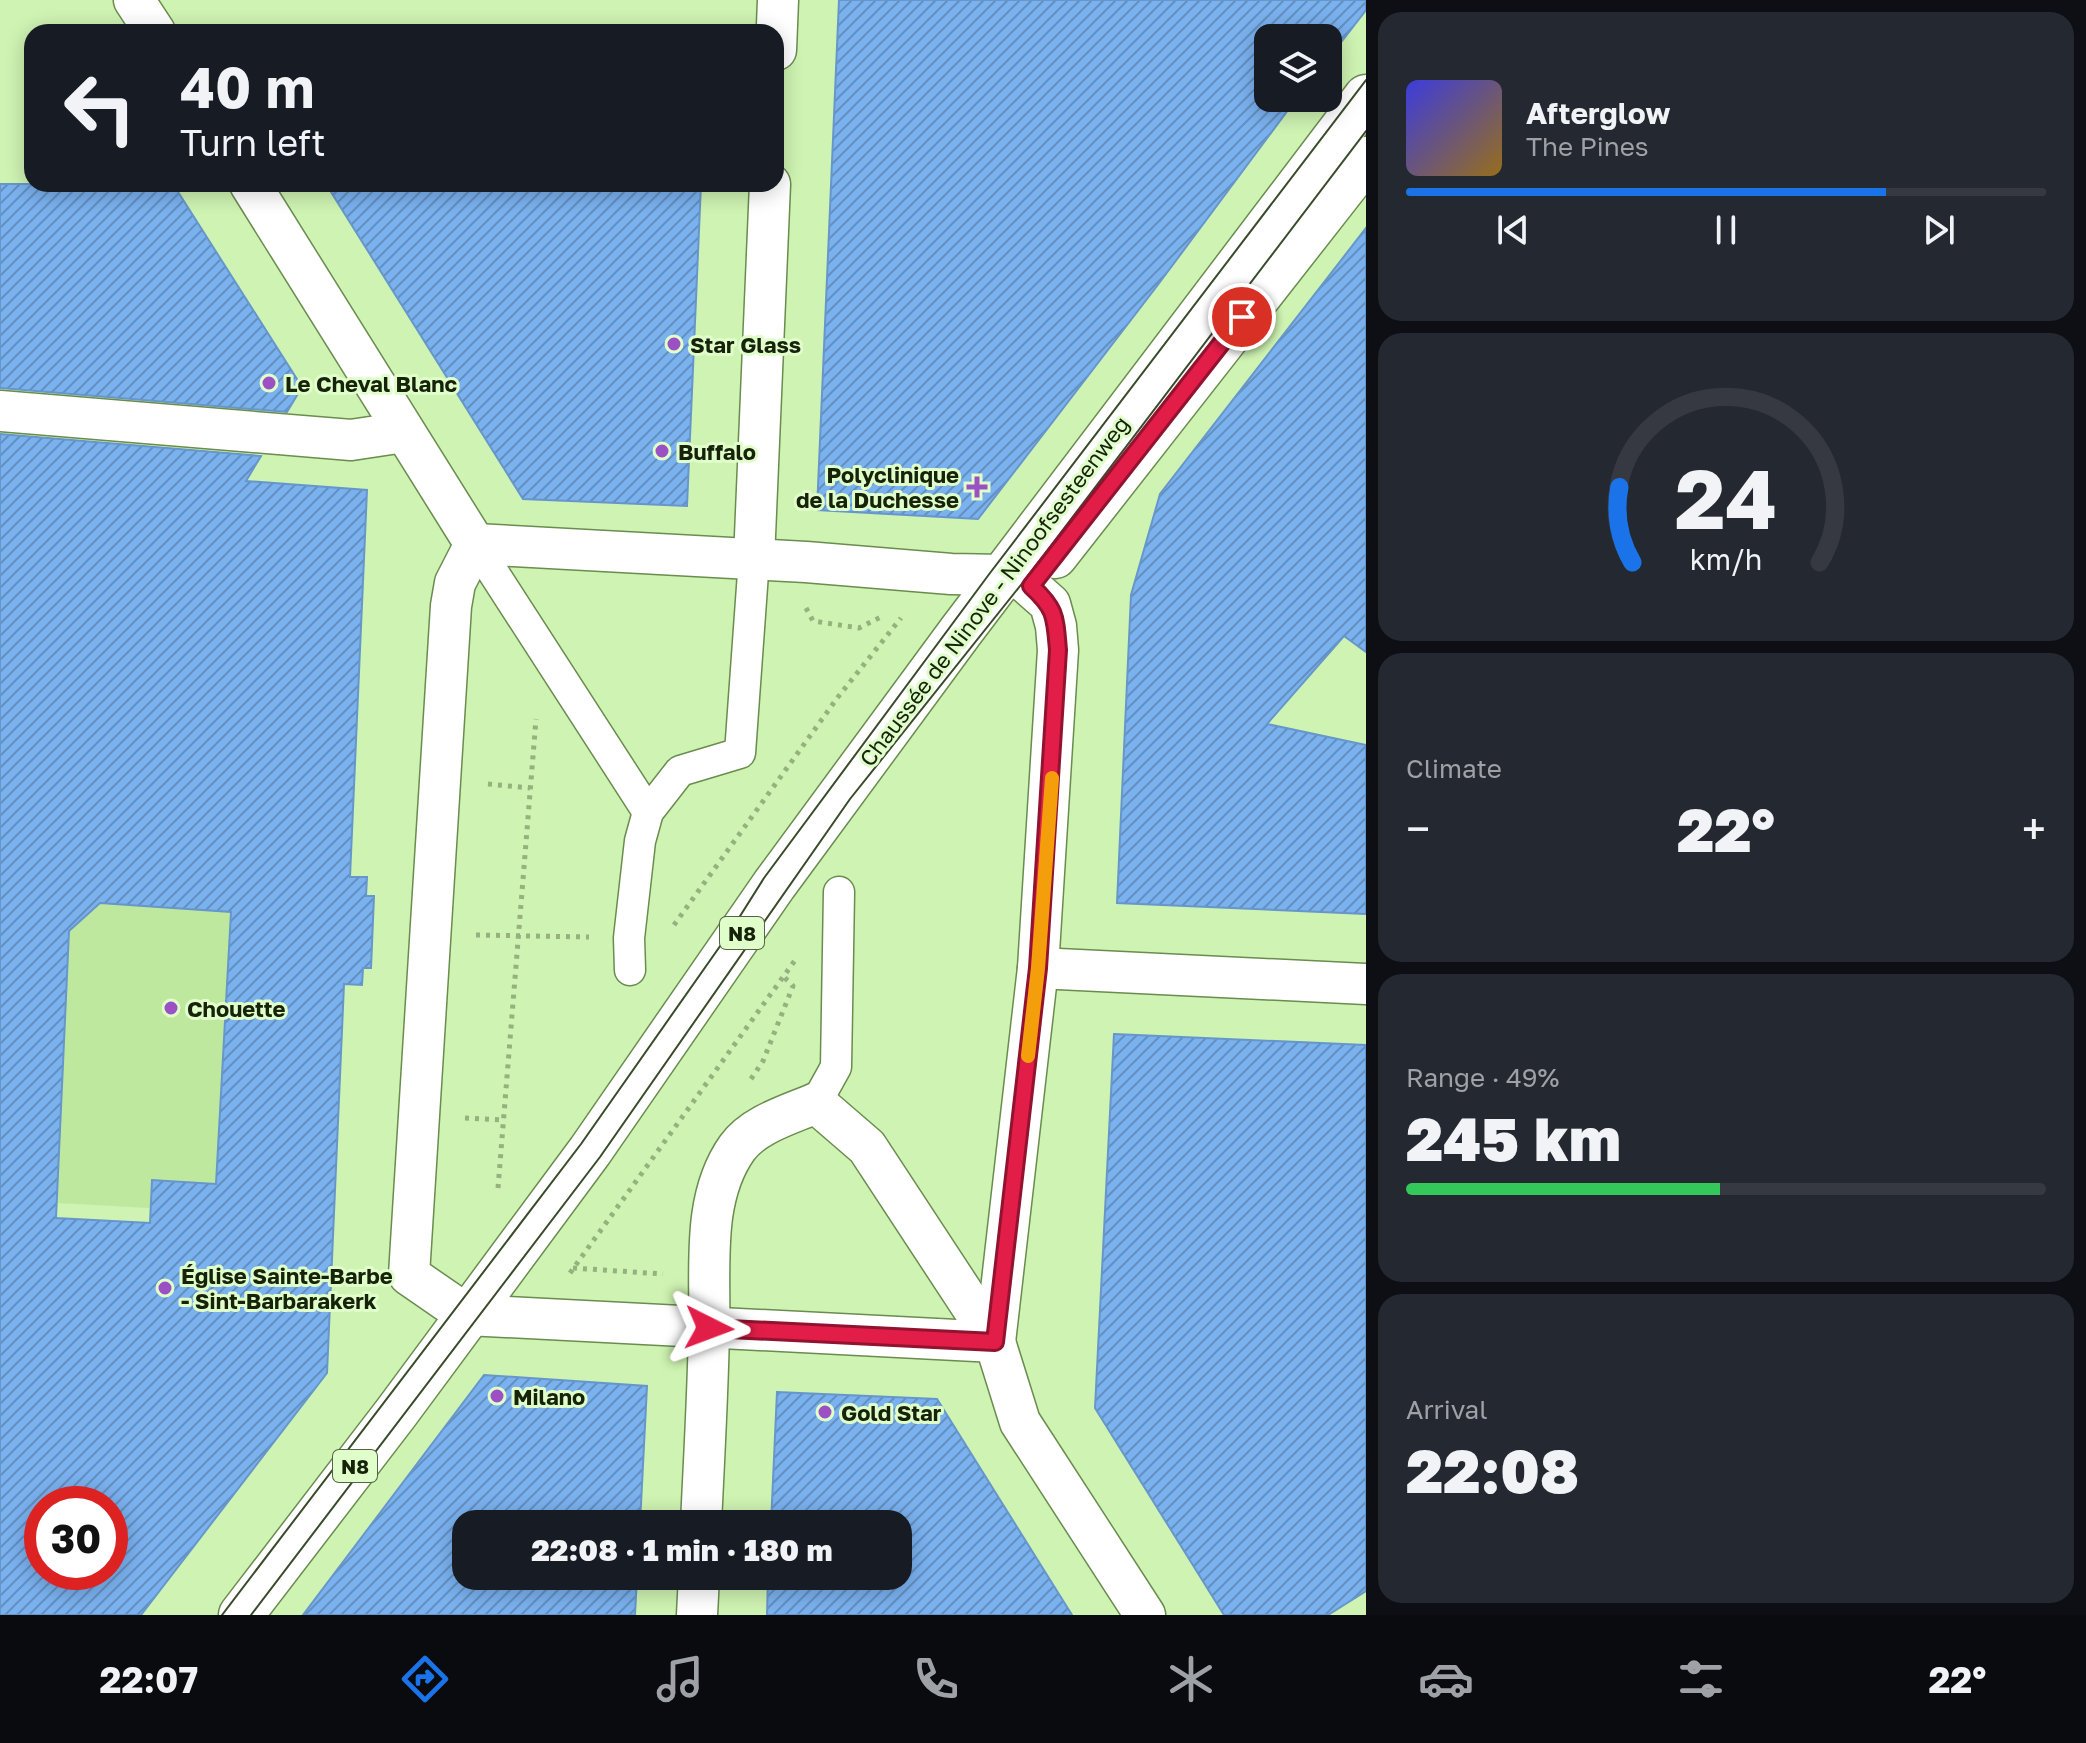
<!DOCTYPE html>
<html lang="en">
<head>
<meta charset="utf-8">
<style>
  body { margin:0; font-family:"Golos Text",sans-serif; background:#242831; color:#f1f3f6; height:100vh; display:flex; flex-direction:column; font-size:30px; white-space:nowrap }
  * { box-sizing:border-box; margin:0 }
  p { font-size:26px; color:#9ea1a6 }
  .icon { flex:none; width:44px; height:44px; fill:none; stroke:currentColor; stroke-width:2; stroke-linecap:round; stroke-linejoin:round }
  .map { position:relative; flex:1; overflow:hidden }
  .sheet { display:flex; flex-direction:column; gap:12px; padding:12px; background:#0d0f14; width:720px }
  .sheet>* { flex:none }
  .top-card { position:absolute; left:24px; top:24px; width:760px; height:168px; border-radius:24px; box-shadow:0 4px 20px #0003; background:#171b24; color:#f1f3f6; overflow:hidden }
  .buttons { position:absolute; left:1254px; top:24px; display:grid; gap:16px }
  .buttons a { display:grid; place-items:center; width:88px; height:88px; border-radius:16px; background:#171b24; box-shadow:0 4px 20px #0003; font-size:40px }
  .speed { position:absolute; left:24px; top:1486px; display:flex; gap:16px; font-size:40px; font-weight:700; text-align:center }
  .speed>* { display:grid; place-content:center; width:104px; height:104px; border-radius:50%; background:#171b24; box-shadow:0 4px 20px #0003; line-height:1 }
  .speed .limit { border:12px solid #d22; background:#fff; color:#111 }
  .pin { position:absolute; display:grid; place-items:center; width:68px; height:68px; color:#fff; margin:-34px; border:4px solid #fff; border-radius:50%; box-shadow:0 2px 8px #0007 }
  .me { position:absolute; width:88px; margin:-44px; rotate:93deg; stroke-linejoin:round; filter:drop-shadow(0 0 6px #0008) }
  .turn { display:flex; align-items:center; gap:28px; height:168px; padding:0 24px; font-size:36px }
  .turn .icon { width:104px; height:104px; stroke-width:2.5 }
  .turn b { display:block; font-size:56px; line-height:68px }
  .big { font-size:60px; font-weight:800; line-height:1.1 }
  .sheet .tile { flex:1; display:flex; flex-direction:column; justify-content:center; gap:12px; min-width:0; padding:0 28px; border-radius:24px; background:#242831 }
  .sheet .dial { align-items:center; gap:0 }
  .dial svg { height:208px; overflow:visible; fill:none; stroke:#363941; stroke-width:7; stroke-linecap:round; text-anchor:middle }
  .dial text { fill:#f1f3f6; stroke:none }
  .song { display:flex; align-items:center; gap:24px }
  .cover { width:96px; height:96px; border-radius:12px; background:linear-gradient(135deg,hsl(240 70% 55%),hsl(40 70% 35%)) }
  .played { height:8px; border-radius:4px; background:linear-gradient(90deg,#1a73e8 75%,#363941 75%) }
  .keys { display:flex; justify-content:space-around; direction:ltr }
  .heat { display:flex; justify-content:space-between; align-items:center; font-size:44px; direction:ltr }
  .charge { height:12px; border-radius:6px; background:linear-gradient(90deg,#34c759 49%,#363941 0) }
  .trip { position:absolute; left:452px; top:1510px; width:460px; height:80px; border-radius:24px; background:#171b24; box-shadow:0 4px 20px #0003; font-weight:800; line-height:80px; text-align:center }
  .dock { display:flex; height:128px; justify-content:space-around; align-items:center; background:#090b0e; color:#9ea1a6 }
  .dock .icon { width:56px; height:56px }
  .dock .on { color:#1a73e8 }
  .dock b { font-size:36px; color:#f1f3f6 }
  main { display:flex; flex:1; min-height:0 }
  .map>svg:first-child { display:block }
  .built { fill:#bfe89f }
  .building { fill:url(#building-hatch); stroke:#6796cb; stroke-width:2; fill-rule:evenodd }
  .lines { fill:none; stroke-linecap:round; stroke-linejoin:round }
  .pedestrian-casing { stroke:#6a8c4f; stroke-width:33 }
  .minor-casing { stroke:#6a8c4f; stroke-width:43 }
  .primary-casing { stroke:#6a8c4f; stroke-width:47 }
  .path { stroke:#95b27e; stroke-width:5; stroke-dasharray:4 6; stroke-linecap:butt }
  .pedestrian { stroke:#fff; stroke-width:30 }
  .minor { stroke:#fff; stroke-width:40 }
  .primary { stroke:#fff; stroke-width:44 }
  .tram { stroke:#3a4b2b; stroke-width:2 }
  .route-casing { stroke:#92132f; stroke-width:20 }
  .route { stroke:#e11d48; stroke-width:14 }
  .slow { stroke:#f59e0b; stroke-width:14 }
  .poi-dot { fill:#9b50c3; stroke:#e0feca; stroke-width:3 }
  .labels { text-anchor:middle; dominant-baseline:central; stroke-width:6; stroke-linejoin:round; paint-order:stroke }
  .shield { fill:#e0feca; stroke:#536544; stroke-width:2 }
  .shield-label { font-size:20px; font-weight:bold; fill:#16230a }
  .poi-label { font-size:22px; font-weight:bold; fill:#16230a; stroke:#e0feca; text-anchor:start }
  .street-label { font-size:22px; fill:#16230a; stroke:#e0feca }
</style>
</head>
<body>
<main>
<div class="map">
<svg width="1366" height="1615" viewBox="0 0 1366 1615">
  <defs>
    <pattern id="building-hatch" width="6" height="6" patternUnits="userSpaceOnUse" patternTransform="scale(2)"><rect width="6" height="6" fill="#7ab1ef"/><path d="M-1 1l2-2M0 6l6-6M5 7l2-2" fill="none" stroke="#6390c0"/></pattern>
  </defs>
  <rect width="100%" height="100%" fill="#cef3b2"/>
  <polygon class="built" points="0,817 352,833 350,877 367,877 366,895 374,896 371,968 363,968 362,985 344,985 224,1212 0,1200"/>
  <g class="building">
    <polygon points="839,0 1366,0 1366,10 1328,59 1328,38 1268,38 1268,98 1297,98 1157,286 978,519 817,510"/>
    <polygon points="0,184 173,184 302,387 287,412 0,388"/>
    <polygon points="326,184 701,184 687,506 523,499"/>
    <polygon points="1366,228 1366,652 1344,636 1267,724 1366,745 1366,914 1117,903 1131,595 1160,494"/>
    <path d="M0,434L261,456L246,481L367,490L350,877H367L366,896H374L371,968H363L362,985L344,984L327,1373L141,1615H0ZM100,903L231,912L216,1184L152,1180L150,1223L56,1218L69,931ZM42,1504H110V1572H42Z"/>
    <polygon points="1114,1034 1366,1045 1366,1591 1328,1615 1224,1615 1095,1408"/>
    <polygon points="484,1375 647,1386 640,1524 466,1524 466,1576 637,1576 635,1615 303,1615"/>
    <polygon points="777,1392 937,1399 1072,1615 767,1615 768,1576 898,1576 898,1524 771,1524"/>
  </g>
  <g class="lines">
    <defs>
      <g id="pedestrian">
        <polyline points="475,544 648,812"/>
        <polyline points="630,970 629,938 640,841 648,812 680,771 740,753 754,559"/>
        <polyline points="816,1103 836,1067 839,892"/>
      </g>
      <g id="minor">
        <polyline points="134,0 155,32"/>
        <polyline points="776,50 778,0"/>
        <polyline points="250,184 475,544"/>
        <polyline points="0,411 351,440 404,432"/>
        <polygon points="475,544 806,562 951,574 1004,575 1024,581 1050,604 1056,626 1058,650 1038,968 995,1342 467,1315 409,1275 451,606 455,583"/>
        <polyline points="754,559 770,184"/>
        <polyline points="1038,968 1366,984"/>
        <path d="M701,1524C704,1458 708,1393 709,1327C711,1268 701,1199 737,1148C754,1124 791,1114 816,1103L867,1147L995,1342L1020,1422L1145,1615"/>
        <polyline points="697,1615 699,1576"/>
      </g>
      <g id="primary">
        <polyline points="1055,556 1366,159"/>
        <polyline points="241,1615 396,1413 590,1151 774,885 961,631 1366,97"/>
      </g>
    </defs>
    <use href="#pedestrian" class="pedestrian-casing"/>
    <use href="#minor" class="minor-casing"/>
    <use href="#primary" class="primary-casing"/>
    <g class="path">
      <polyline points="806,608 813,621 859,628 881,617"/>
      <polyline points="488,784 530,788"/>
      <polyline points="674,925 838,697 901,618"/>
      <polyline points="476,935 589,937"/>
      <polyline points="751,1079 763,1061 793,986 782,975"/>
      <polyline points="465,1118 503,1120"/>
      <polyline points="498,1188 536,719"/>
      <polyline points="573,1268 663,1274"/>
      <polyline points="570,1273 796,959"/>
    </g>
    <use href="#pedestrian" class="pedestrian"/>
    <use href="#minor" class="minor"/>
    <use href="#primary" class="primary"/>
    <g class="tram">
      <polyline points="222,1615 581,1144 730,932 764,878 990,573 1366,80"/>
      <polyline points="251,1615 600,1157 850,799 1024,581 1366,131"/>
    </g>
  </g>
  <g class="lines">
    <defs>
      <path id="route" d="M709,1328L995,1342L1038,968L1058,650C1055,616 1056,609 1031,586L1242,317"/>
    </defs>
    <use href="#route" class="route-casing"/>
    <use href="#route" class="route"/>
    <polyline class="slow" points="1028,1056 1038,968 1052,778"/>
  </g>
  <g class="poi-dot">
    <circle cx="674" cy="344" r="8"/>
    <circle cx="269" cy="383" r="8"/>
    <circle cx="662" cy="451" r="8"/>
    <path d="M973 475h8v8h8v8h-8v8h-8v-8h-8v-8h8z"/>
    <circle cx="171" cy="1008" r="8"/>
    <circle cx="165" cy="1288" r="8"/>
    <circle cx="497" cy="1396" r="8"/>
    <circle cx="825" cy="1412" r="8"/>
  </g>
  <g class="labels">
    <g class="shield">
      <rect x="720" y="917" width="44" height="32" rx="6"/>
      <rect x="333" y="1450" width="44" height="32" rx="6"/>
    </g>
    <g class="shield-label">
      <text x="742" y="933">N8</text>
      <text x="355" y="1466">N8</text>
    </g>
    <g class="poi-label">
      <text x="690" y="344">Star Glass</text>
      <text x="285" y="383">Le Cheval Blanc</text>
      <text x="678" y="451">Buffalo</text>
      <text x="959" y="474" text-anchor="end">Polyclinique<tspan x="959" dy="25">de la Duchesse</tspan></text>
      <text x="187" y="1008">Chouette</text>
      <text x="181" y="1275">Église Sainte-Barbe<tspan x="181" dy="25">- Sint-Barbarakerk</tspan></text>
      <text x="513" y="1396">Milano</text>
      <text x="841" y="1412">Gold Star</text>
    </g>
    <g class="street-label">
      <text transform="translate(994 591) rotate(-53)">Chaussée de Ninove - Ninoofsesteenweg</text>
    </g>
  </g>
</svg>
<div class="buttons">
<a><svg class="icon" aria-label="layers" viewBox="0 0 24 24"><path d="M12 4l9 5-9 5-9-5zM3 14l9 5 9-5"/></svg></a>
</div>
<div class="speed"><div class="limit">30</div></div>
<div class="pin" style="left:1242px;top:317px;background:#d93025"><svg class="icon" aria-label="arrive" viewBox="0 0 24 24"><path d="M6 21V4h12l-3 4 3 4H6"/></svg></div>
<svg class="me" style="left:709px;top:1328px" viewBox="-20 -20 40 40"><path d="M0-17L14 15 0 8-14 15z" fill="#e11d48" stroke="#fff" stroke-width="4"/></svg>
<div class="trip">22:08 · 1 min · 180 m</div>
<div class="top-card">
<div class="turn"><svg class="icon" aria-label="left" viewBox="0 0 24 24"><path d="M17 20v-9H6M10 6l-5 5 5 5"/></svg><div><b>40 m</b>Turn left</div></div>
</div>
</div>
<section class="sheet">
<div class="tile">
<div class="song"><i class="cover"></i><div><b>Afterglow</b><p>The Pines</p></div></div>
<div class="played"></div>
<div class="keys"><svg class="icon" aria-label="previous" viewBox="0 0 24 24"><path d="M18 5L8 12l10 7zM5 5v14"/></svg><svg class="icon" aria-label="pause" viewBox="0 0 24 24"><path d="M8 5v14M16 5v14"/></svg><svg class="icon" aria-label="next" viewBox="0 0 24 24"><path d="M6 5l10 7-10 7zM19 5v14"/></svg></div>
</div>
<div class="tile dial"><svg viewBox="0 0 100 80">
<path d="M14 69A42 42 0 1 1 86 69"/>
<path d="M14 69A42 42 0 0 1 9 40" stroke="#1a73e8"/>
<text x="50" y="56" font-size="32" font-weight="700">24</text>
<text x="50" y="72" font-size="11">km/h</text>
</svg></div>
<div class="tile"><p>Climate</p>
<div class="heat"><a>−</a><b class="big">22°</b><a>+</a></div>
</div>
<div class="tile"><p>Range · 49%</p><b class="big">245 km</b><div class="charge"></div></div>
<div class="tile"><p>Arrival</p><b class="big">22:08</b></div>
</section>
</main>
<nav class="dock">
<b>22:07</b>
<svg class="icon on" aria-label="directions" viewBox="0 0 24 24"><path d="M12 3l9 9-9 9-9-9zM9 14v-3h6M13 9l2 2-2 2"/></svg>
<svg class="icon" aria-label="music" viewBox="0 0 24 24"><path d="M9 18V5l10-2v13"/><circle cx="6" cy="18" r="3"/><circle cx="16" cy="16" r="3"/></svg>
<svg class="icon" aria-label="phone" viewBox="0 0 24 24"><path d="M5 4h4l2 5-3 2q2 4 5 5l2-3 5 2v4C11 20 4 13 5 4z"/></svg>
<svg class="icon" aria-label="climate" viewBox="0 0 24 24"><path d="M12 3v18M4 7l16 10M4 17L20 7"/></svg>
<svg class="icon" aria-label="car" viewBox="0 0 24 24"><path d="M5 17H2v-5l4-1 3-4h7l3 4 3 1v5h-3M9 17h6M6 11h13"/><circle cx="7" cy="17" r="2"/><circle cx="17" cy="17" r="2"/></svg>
<svg class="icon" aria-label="filters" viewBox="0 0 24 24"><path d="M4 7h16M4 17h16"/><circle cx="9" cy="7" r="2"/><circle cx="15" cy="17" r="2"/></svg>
<b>22°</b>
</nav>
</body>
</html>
